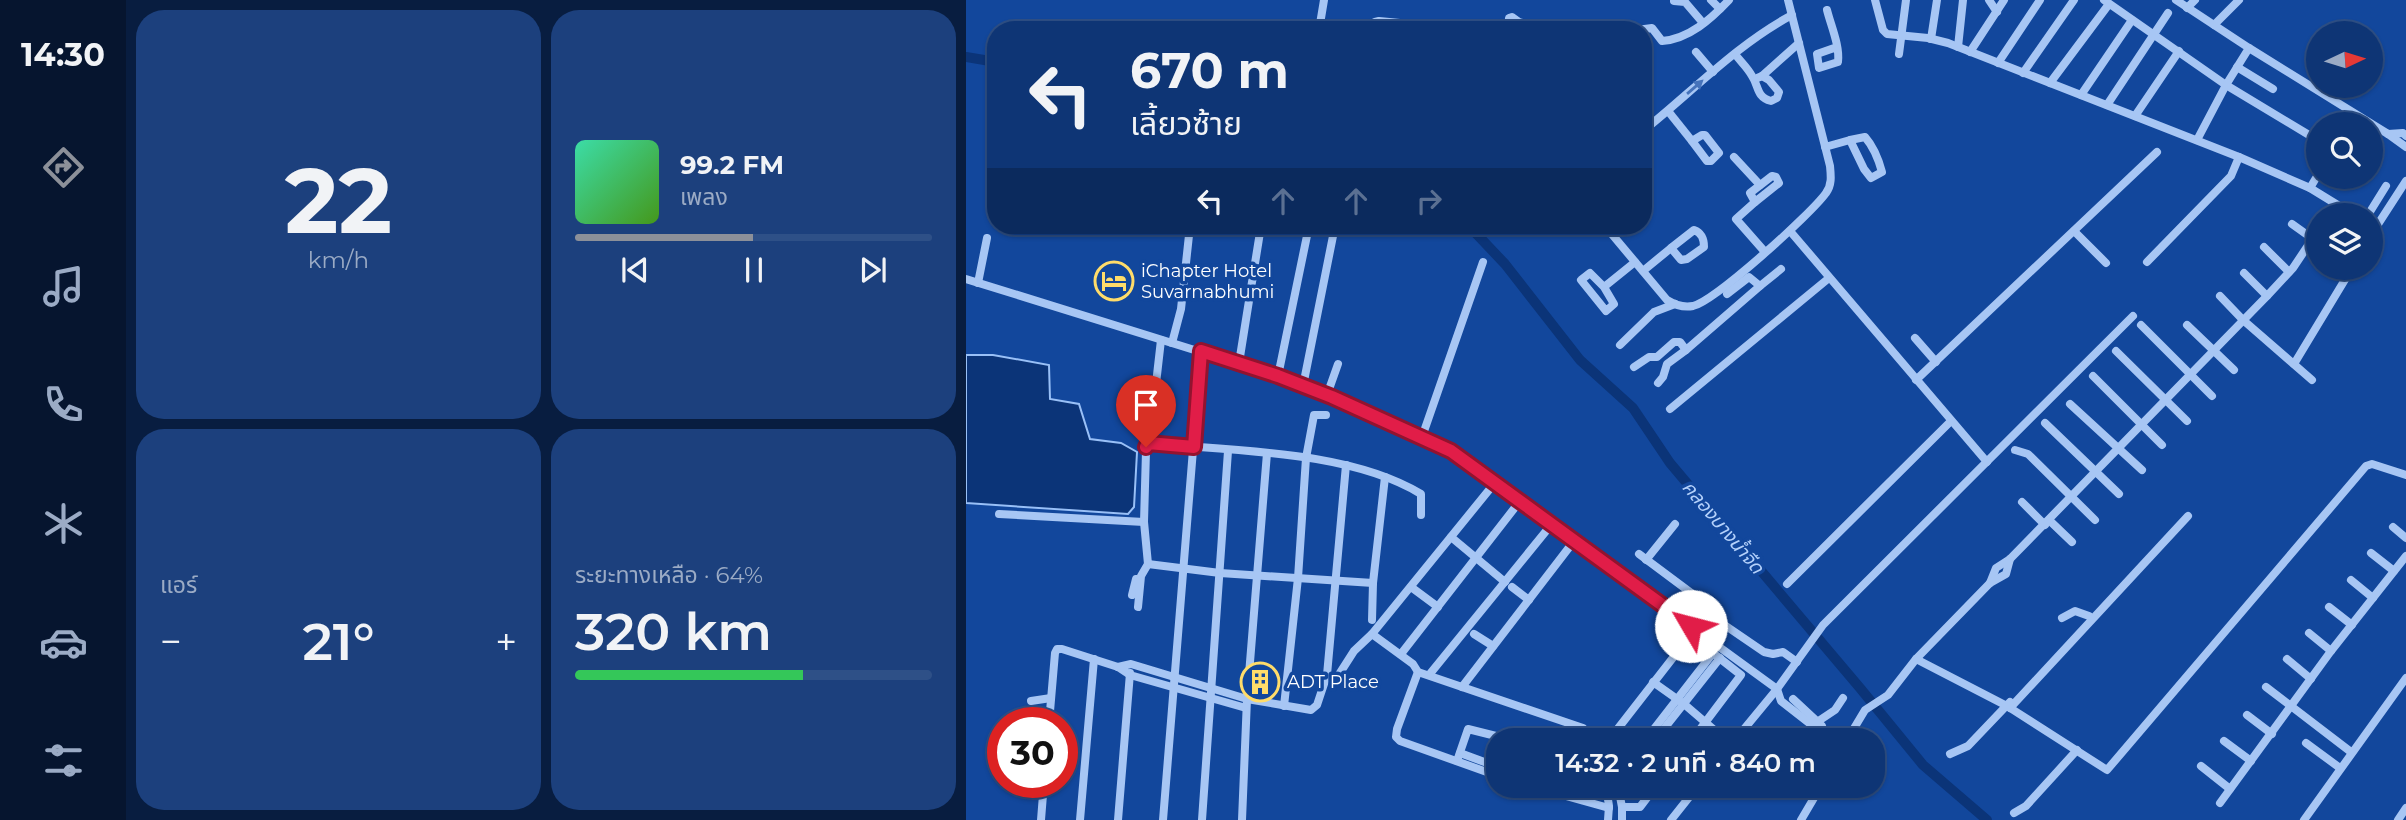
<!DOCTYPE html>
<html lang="th">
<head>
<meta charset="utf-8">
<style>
  body { margin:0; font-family:Montserrat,"Noto Sans Thai",sans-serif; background:#1c407d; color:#f1f3f6; height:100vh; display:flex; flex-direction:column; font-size:26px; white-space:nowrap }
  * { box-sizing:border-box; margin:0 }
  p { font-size:23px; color:#9babc5 }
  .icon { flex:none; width:38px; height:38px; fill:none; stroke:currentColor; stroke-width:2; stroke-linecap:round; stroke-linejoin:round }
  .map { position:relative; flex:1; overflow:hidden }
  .details { display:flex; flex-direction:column; gap:10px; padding:10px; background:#081d40; width:840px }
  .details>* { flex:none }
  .banner { position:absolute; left:21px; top:21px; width:665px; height:214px; border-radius:28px; box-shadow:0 2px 5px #0004,0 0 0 2px #2e5087; background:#0e3575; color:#f1f3f6; overflow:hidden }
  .needle { width:46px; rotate:86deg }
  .tools { position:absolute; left:1340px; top:21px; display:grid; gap:14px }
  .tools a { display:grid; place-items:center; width:77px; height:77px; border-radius:50%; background:#0e3575; box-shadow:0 2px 5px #0004,0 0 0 2px #2e5087; font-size:35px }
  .speed { position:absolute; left:21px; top:707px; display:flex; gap:14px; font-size:35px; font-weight:700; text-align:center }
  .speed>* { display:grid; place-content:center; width:91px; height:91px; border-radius:50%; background:#0e3575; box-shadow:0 2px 5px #0004,0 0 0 2px #2e5087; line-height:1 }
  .speed .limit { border:10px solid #d22; background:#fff; color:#111 }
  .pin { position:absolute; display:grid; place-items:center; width:60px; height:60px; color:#fff; margin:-72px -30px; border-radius:50% 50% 50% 0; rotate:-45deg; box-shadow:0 0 7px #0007 }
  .pin .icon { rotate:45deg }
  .me { position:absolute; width:77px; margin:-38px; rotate:307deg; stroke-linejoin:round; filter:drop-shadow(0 0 5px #0008) }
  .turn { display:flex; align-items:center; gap:24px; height:147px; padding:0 28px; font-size:32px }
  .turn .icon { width:91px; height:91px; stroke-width:2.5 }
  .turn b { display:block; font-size:49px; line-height:60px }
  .lanes { display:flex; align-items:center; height:66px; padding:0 28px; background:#0003; justify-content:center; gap:35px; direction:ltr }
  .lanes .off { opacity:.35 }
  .big { font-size:52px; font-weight:600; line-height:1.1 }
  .details .widget { flex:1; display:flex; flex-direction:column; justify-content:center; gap:10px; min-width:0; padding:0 24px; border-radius:28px; background:#1c407d }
  .details .dial { align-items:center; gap:0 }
  .dial b { font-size:91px; line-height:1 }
  .song { display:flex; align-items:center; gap:21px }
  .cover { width:84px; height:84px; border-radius:10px; background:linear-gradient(135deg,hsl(160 70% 55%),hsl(100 70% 35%)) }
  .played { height:7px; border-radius:4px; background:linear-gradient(90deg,#8c9099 50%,#2e5087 50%) }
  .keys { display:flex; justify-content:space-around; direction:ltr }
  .heat { display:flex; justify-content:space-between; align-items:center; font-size:38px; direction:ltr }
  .charge { height:10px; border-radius:5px; background:linear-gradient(90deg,#34c759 64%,#2e5087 0) }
  .details .tiles { flex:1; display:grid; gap:10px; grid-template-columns:repeat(2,1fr) }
  .trip { position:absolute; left:520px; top:728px; width:399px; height:70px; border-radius:28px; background:#0e3575; box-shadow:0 2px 5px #0004,0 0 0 2px #2e5087; font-weight:600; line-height:70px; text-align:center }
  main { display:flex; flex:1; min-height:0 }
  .tabs { display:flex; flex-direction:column; width:126px; justify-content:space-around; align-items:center; background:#06152f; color:#9babc5 }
  .tabs .icon { width:49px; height:49px }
  .tabs .selected { color:#8c9099 }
  .tabs b { font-size:32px; color:#f1f3f6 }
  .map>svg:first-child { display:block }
  .water { fill:#0b3478; stroke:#99c0f7; stroke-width:2 }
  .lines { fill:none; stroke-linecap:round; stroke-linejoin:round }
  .river { stroke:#0b3478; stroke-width:10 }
  .minor { stroke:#a7c6f4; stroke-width:8 }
  .oneway { fill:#4673bb }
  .route-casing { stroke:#92132f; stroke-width:18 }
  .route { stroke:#e11d48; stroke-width:12 }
  .labels { text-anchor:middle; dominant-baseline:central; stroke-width:7; stroke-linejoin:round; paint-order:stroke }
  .poi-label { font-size:18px; fill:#fff; stroke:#12479c; text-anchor:start }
  .water-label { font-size:19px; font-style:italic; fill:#b4d1fb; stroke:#12479c }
</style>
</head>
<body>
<main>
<nav class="tabs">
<b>14:30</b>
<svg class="icon selected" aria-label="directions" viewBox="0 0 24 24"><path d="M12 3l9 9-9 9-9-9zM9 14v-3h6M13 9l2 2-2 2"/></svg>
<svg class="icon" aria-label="music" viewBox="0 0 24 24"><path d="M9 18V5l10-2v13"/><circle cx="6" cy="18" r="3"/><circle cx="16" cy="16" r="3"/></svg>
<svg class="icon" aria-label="phone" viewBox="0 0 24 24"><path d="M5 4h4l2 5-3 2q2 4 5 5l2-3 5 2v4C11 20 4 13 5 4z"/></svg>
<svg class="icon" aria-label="climate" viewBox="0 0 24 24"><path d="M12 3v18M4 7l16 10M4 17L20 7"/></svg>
<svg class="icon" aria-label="car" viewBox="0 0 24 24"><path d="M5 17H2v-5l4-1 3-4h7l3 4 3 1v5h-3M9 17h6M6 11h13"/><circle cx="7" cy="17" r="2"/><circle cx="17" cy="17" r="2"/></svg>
<svg class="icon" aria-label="filters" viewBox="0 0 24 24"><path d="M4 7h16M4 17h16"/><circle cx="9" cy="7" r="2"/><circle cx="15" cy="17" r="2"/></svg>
</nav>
<section class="details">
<div class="tiles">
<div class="widget dial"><b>22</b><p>km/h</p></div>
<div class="widget">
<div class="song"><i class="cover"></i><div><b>99.2 FM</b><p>เพลง</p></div></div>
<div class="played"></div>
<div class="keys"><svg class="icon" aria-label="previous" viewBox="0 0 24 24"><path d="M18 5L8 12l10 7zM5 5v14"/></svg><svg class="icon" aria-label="pause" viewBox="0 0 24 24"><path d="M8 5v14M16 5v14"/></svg><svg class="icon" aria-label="next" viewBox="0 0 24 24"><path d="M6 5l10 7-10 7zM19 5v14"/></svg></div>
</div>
<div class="widget"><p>แอร์</p>
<div class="heat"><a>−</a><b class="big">21°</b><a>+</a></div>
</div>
<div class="widget"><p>ระยะทางเหลือ · 64%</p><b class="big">320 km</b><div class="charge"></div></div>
</div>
</section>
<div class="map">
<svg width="1440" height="820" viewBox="0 0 1440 820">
  <rect width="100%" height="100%" fill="#12479c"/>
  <polygon class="water" points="0,355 27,355 83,365 84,399 113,404 124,439 155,443 171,452 168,507 162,514 0,503"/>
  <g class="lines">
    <g class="river">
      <polyline points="0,57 30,62"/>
      <polyline points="503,226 539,264 614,360 667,408 704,463 894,688 957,765 1021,820"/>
    </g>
    <g class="minor">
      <polyline points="745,0 754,9"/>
      <polyline points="909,0 917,30 921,34 962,38 982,43 1273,157 1344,188 1388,215"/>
      <polyline points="1023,0 1031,12"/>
      <polyline points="1138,0 1260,85 1353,141"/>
      <polyline points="1210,0 1283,48 1422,134 1437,133 1440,136"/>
      <polyline points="708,1 719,2 737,23"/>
      <polyline points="1221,8 1229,0"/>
      <path d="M861,10C865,26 874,46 872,62L853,68L851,54L871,47"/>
      <polyline points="1248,25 1273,0"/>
      <polyline points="353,30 358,0"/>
      <polyline points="406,30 409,22 413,21 465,26 470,30"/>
      <polyline points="542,30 543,18 546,17 553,22 582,30"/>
      <path d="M671,30L686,28L696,41C723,39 745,19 763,0"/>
      <polyline points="965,39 971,0"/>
      <polyline points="992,47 997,0"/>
      <polyline points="730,52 747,72"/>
      <polyline points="1004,52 1038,0"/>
      <path d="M769,54C774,61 782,68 786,76C793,86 790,97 805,101L811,98L813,92L803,80L796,76L789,79"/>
      <polyline points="933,54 940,0"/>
      <polyline points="1032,63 1074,0"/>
      <polyline points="1271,67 1307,89"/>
      <polyline points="1057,73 1108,0"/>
      <polyline points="796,76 833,43"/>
      <polyline points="1084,83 1143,4"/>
      <polyline points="1115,95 1166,20"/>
      <polyline points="677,99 683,109 677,116"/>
      <polyline points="1141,105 1202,13"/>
      <polyline points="702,111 726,141"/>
      <polyline points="1169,116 1213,51"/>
      <path d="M677,131C726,92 770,45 826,15"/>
      <polyline points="1422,134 1440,147"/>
      <polygon points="736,135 739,135 753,153 745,161 741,161 726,141"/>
      <path d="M899,137C907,146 913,161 916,172L905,178L898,169L884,140Z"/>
      <polyline points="1231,140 1260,85 1283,48"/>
      <polyline points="859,147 884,140"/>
      <polyline points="768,157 794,185"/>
      <polygon points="806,176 810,177 813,183 789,202 784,193"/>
      <polyline points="1344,188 1353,173"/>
      <polyline points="789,202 770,219 799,252"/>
      <polyline points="1361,215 1368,204"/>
      <polyline points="1402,215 1420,186"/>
      <polyline points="1326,224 1347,239"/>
      <polyline points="314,226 342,231"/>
      <polyline points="573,226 578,231 586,226"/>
      <path d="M639,226L701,300C709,305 717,308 727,306C750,300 845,214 860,193C866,185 865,176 864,166L822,0"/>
      <path d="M728,230C736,233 738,239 738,247L721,259L715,260L705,248Z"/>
      <polyline points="824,231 1021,462"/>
      <polyline points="1108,231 1140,263"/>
      <polyline points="1405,235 1440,181"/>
      <polyline points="1298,247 1323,272"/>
      <polyline points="1181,262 1265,176 1273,157"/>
      <polyline points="677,271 705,248"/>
      <polyline points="1278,273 1301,296"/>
      <polyline points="0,279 312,376 366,397 484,451 811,689 815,701 865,740"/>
      <polyline points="12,283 21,238"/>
      <polyline points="794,286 815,269"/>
      <polyline points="638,287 648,304 640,311 615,280 624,273 638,287 669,262"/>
      <polyline points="1254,296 1277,320 1346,380"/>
      <polyline points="1175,325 1246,396"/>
      <polyline points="1221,325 1268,370"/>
      <polyline points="949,338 970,362"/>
      <polyline points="206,343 215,309 224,226"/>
      <polyline points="654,345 688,312 709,304"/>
      <polyline points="720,350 794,286 783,277 761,294"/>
      <polyline points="1150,351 1221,421"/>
      <polyline points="273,363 295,226"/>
      <polyline points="1328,364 1386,268"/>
      <polyline points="668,367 683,357 691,357 708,342 714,342 720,350 701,364 697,377 692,383"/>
      <polyline points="312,376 343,226"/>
      <polyline points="1127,376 1196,445"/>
      <polyline points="950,380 1191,152"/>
      <polyline points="337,386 369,226"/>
      <polyline points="361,395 372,364"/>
      <polyline points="1104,404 1176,470"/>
      <polyline points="704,409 863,278"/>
      <polyline points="1079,423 1153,494"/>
      <polyline points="456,437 517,262"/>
      <path d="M182,443C265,451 383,450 455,494V515"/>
      <polyline points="1049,450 1062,454 1129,520"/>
      <polyline points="1056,502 1079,525"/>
      <polyline points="33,514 178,522"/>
      <polyline points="1083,520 1106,542"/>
      <polyline points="1427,527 1440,538"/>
      <polyline points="485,537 539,582"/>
      <polyline points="1405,553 1428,571"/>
      <polyline points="673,554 740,604 740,609 725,626"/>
      <polyline points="680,560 709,524"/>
      <polyline points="182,564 254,573 407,583"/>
      <polyline points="1385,580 1407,598"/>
      <polyline points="1024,583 1030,568 1044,559 1301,296 1327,268 1353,229"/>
      <polyline points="821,584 985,421"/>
      <polyline points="445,587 472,607"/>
      <polyline points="546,587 563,600"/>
      <polyline points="166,595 170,579"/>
      <polyline points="172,607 175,576 182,564 178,522 180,451 184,436 195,340"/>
      <polyline points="1363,607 1386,625"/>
      <polyline points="738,611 798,652 807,654 817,652 831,662"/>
      <polyline points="1096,618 1109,611 1123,616"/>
      <polyline points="406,620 407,583 419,477"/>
      <polyline points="1343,633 1365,651"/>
      <polyline points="406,634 447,664 452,672 617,728 626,740"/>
      <polyline points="508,634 527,646"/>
      <polyline points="724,635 775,675 726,740"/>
      <polyline points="435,654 554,501"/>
      <polyline points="950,659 1041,706 1141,770 1400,466 1406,464 1440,475"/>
      <polyline points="1321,659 1345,679"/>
      <polyline points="152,667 165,664 281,699 345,710 351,705 361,675 380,465"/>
      <polyline points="452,672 431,729 430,737 434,741 532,776"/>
      <polyline points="463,675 585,525"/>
      <polyline points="372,676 388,651 406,634 523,490"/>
      <polyline points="687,682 718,704 760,740"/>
      <polyline points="496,687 608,541"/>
      <polyline points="1300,687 1385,752"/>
      <polyline points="827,699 856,726 858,732"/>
      <polyline points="65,701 85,698"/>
      <polyline points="318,706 332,578 340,458 348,415 360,415"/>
      <polyline points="1044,708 1222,516"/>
      <polyline points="1281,715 1306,734"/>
      <polyline points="851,722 869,710 877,698"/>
      <polyline points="83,723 89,653 91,649 96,649 152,667 164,675 280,708"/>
      <polyline points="643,740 727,632"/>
      <polyline points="682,740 681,738 747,653"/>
      <polyline points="689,740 754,658"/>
      <polyline points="769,740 811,689 857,625 1167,316"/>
      <polyline points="881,740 899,710 922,695 950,659 1024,583 1040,574 1044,559"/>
      <polyline points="1258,741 1285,761"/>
      <polyline points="1340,743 1374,768"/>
      <polyline points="494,753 532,767"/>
      <polyline points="984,754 1002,746 1044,702"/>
      <polyline points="491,761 502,729 546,740"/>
      <polyline points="1235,766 1264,789"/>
      <polyline points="564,786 643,808"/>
      <polyline points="640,786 643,806 642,820"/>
      <polyline points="652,786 656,807 656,820"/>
      <polyline points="715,786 726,794"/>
      <polyline points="1254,803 1365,651 1440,556"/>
      <polyline points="656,807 674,807 690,786"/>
      <polyline points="1048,813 1060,806 1111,750"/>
      <polyline points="75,820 78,782"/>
      <polyline points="114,820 128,659"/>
      <polyline points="152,820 164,673"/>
      <polyline points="197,820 235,351"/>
      <polyline points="236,820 262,451"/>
      <polyline points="276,820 281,699 301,453"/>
      <polyline points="705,820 732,786"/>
      <polyline points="835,820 855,786"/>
      <polyline points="1338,820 1440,678"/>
      <polyline points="1432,820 1440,808"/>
    </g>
  </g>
  <defs><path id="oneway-solid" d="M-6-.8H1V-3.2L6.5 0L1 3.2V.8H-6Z" transform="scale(1.75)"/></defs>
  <use class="oneway" href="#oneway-solid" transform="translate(729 87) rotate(-41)"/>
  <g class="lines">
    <defs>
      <polyline id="route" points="180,447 182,443 228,447 235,351 312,376 366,397 485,451 725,626"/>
    </defs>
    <use href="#route" class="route-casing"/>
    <use href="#route" class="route"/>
  </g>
  <defs>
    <symbol id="hotel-ring" viewBox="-11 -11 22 22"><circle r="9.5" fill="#12479c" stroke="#ffdc6a" stroke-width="1.5"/><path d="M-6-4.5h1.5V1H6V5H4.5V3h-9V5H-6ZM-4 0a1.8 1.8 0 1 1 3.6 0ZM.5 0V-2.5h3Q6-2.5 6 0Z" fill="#ffdc6a"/></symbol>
    <symbol id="building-ring" viewBox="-11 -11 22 22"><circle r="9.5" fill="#12479c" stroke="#ffdc6a" stroke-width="1.5"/><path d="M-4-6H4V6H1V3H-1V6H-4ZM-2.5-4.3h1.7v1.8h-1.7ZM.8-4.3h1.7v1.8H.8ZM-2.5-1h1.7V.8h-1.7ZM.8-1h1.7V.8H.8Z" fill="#ffdc6a"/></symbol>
  </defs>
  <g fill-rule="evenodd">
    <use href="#hotel-ring" x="126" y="259" width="44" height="44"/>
    <use href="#building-ring" x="272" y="660" width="44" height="44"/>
  </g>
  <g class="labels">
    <g class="poi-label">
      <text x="175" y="271">iChapter Hotel<tspan x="175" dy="21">Suvarnabhumi</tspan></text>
      <text x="321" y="682">ADT Place</text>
    </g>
    <g class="water-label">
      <text transform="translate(757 527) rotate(50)">คลองบางน้ำจืด</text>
    </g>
  </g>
</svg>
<div class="tools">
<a><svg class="needle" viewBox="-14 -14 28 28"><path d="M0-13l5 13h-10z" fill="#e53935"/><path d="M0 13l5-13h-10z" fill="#9babc5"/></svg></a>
<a><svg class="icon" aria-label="search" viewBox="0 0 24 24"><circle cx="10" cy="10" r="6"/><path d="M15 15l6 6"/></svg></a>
<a><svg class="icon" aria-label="layers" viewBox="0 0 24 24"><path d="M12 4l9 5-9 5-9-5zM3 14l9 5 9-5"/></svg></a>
</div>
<div class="speed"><div class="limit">30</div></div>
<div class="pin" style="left:180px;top:447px;background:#d93025"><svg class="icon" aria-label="arrive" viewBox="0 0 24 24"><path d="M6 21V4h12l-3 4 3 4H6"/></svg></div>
<svg class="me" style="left:725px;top:626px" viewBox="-20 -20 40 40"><circle r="19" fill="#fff"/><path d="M0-13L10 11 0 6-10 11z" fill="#e11d48"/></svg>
<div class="trip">14:32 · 2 นาที · 840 m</div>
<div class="banner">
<div class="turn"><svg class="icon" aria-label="left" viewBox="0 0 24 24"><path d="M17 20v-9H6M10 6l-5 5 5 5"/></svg><div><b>670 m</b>เลี้ยวซ้าย</div></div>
<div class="lanes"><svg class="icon" aria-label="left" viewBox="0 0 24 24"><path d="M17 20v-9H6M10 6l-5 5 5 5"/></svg><svg class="icon off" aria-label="ahead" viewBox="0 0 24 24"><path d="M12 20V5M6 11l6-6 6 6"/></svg><svg class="icon off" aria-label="ahead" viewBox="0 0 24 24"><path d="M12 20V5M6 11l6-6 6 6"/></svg><svg class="icon off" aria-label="right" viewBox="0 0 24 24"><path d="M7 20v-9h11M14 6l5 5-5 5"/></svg></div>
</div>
</div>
</main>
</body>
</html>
